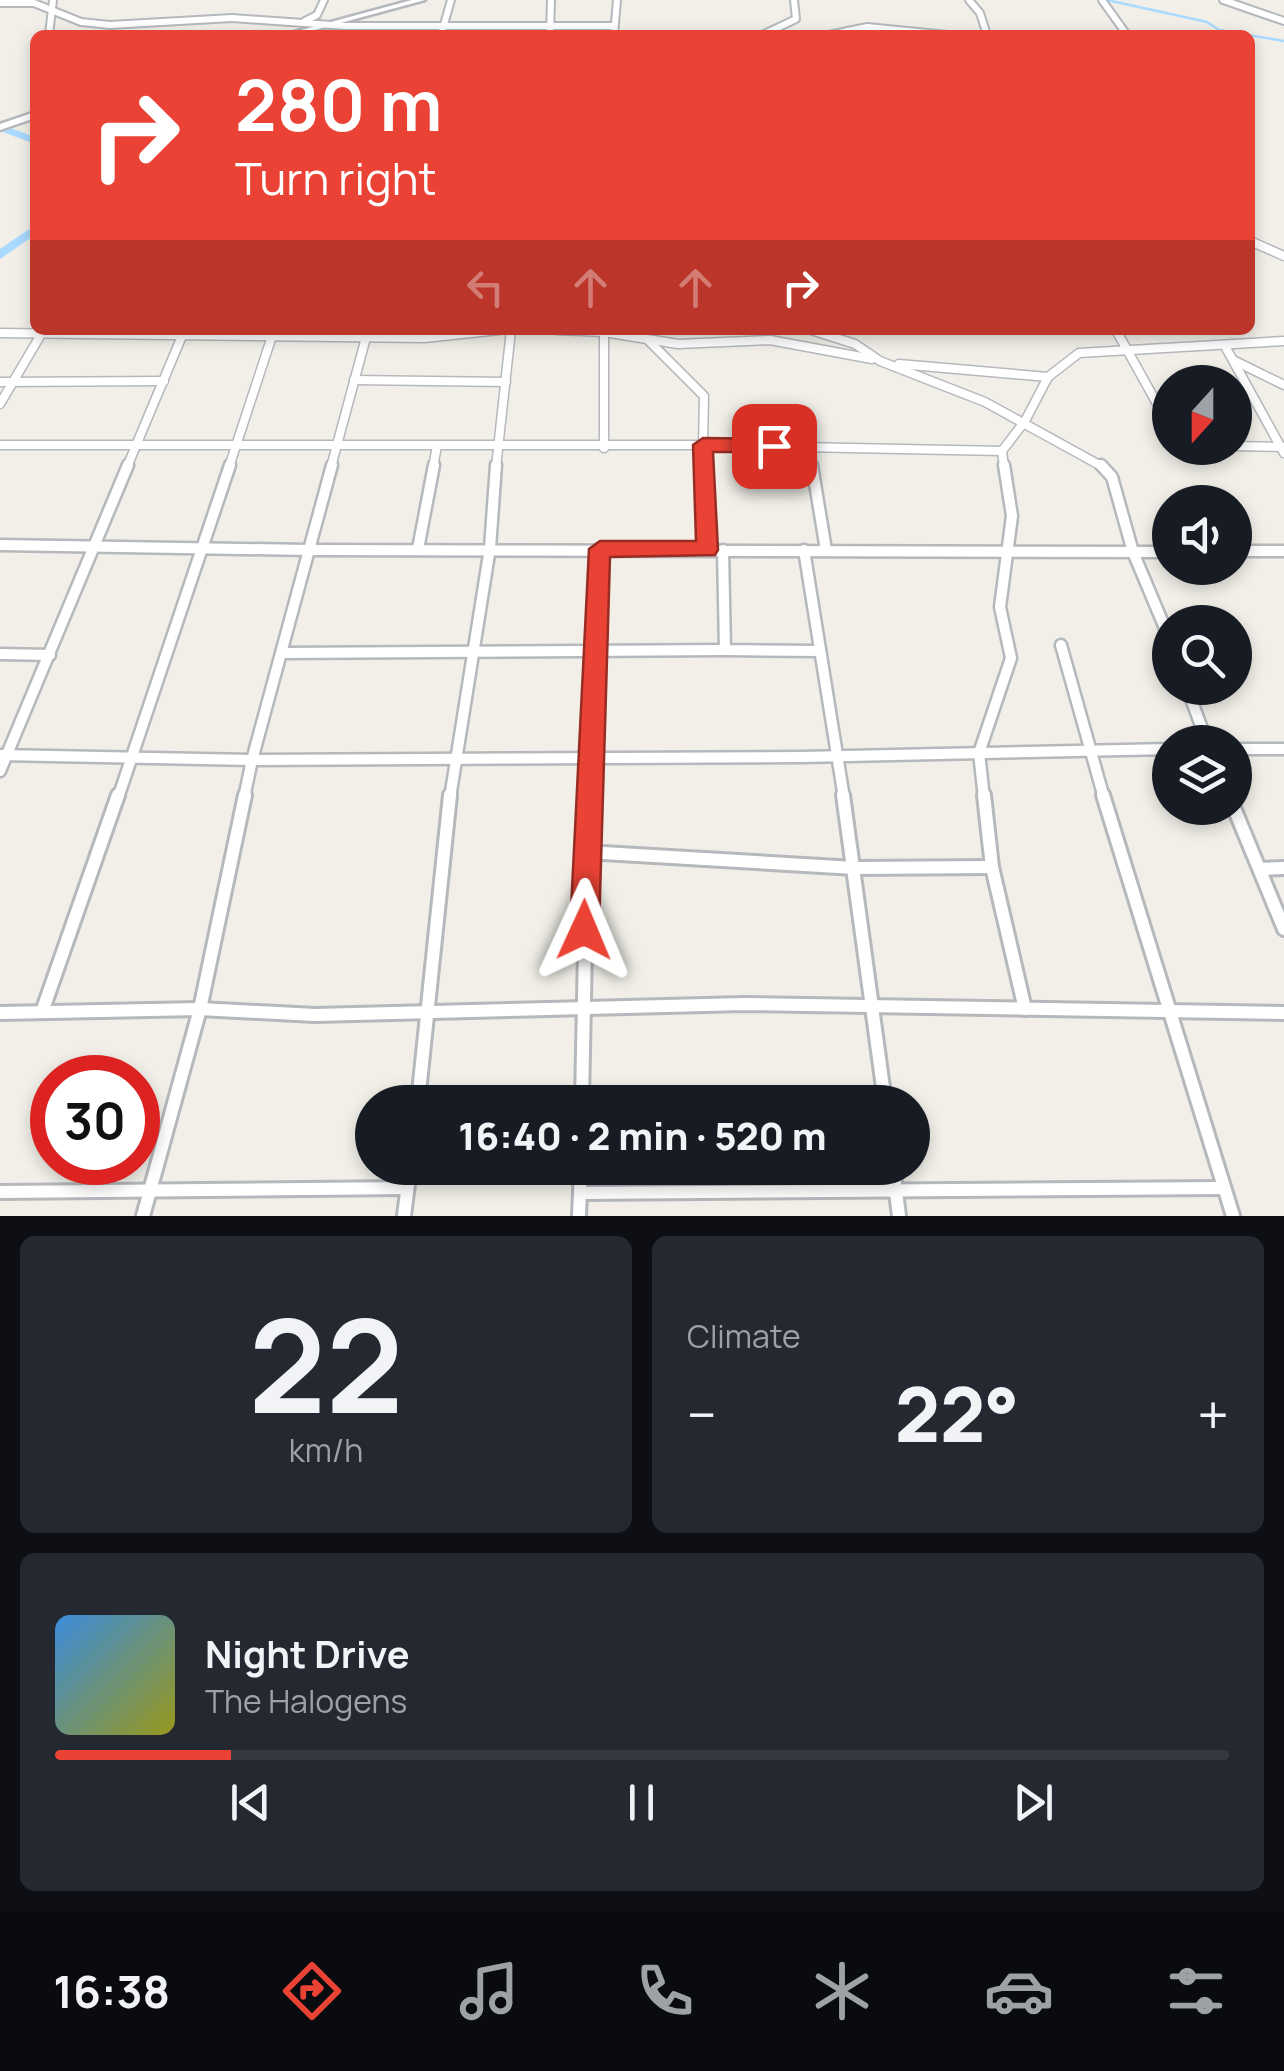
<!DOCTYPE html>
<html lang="en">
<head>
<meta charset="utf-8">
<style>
  body { margin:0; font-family:Manrope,sans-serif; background:#242831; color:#f1f3f6; height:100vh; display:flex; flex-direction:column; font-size:38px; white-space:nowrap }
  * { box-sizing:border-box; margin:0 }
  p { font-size:32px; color:#9ea1a6 }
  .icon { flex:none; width:55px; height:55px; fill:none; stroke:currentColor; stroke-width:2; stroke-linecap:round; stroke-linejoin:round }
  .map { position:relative; height:1216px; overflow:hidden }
  .sheet { display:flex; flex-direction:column; gap:20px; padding:20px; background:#0d0f14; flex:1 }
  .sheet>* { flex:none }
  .banner { position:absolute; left:30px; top:30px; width:1225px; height:305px; border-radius:15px; box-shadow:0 5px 15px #0003; background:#ea4335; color:#fff; overflow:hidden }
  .needle { width:65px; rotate:201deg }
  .fabs { position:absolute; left:1152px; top:365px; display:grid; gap:20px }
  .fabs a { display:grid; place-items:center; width:100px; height:100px; border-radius:50%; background:#171b24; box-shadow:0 5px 15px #0003; font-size:50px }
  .speed { position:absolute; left:30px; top:1055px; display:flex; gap:20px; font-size:50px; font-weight:700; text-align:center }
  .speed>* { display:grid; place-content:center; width:130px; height:130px; border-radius:50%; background:#171b24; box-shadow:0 5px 15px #0003; line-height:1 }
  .speed .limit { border:15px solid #d22; background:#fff; color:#111 }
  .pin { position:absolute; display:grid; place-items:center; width:85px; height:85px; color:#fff; margin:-42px; border-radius:20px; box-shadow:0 5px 15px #0006 }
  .me { position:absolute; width:110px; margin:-55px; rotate:1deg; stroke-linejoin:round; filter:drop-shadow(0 0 8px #0008) }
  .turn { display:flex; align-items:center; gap:35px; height:210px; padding:0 40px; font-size:45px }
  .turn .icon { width:130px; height:130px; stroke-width:2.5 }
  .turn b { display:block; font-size:70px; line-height:85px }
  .lanes { display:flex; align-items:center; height:95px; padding:0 40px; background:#0003; justify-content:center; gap:50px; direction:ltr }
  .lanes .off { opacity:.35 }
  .big { font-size:75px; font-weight:800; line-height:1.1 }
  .sheet .tile { flex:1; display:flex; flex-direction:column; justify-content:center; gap:15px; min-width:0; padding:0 35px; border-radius:15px; background:#242831 }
  .sheet .dial { align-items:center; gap:0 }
  .dial b { font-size:130px; line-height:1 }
  .song { display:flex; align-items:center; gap:30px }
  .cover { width:120px; height:120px; border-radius:15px; background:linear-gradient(135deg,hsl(210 70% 55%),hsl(60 70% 35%)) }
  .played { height:10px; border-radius:5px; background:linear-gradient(90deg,#ea4335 15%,#363941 15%) }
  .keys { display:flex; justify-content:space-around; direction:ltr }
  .heat { display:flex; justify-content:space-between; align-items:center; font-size:55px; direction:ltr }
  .sheet .tiles { flex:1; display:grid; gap:20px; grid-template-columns:1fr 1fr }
  .tile:last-child { grid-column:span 2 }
  .trip { position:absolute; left:355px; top:1085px; width:575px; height:100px; border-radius:50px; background:#171b24; box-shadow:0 5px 15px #0003; font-weight:800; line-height:100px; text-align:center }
  .dock { display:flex; height:160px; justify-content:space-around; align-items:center; background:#090b0e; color:#9ea1a6 }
  .dock .icon { width:70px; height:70px }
  .dock .active { color:#ea4335 }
  .dock b { font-size:45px; color:#f1f3f6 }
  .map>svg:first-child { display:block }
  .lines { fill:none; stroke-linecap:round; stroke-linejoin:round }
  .stream { stroke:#aadaff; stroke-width:2.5 }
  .river { fill:#aadaff; fill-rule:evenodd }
  .minor-far3-casing { stroke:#b5b8bc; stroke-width:10 }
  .minor-far2-casing { stroke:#b5b8bc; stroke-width:11 }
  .minor-far1-casing { stroke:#b5b8bc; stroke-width:15 }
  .minor-casing { stroke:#b5b8bc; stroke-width:18 }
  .tertiary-casing { stroke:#b5b8bc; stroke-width:5 }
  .minor-far3 { stroke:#fff; stroke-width:6 }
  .minor-far2 { stroke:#fff; stroke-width:8 }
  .minor-far1 { stroke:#fff; stroke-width:10 }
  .minor { stroke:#fff; stroke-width:12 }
  .tertiary { fill:#fff; fill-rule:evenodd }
  .route { fill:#ea4335; stroke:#982c22; stroke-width:2.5 }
</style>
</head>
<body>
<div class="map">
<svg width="1284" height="1216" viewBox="0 0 1284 1216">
  <rect width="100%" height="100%" fill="#f1efe8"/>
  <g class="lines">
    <polyline class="stream" points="1107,0 1207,22 1219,30 1284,41"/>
    <g class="river">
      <polygon points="0,124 35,137 35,144 0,131"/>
      <polygon points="35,225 35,235 0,259 0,249"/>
    </g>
    <defs>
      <g id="minor-far3">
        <polyline points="969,0 980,13 987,35"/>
        <polyline points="1102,0 1127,35"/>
        <polyline points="1223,0 1284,21"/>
        <polyline points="0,3 34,3 81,22 110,25 232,18 346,26 614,26"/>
        <polyline points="305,21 317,15 324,0"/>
        <polyline points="49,35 53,0"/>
        <polyline points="441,35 451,0"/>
        <polyline points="550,35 551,0"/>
        <polyline points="614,35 617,0"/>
        <polyline points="762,35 796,19 794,0"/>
        <polyline points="829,35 867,27 948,35"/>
      </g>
      <g id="minor-far2">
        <polyline points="1250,241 1284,256"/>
        <polyline points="557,330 604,332 678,344 770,340 872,359"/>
        <polyline points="604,330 604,448"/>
        <polyline points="811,330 855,344 880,361 985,402 1103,467"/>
        <polyline points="1116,330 1170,427"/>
        <polyline points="0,333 424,338 499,330"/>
        <polyline points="1225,346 1284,453"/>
        <polyline points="1235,361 1284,385"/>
        <polyline points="899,364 1048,377"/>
        <polyline points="354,380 506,382"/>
        <polyline points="0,382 164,381"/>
        <polyline points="0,404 43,331"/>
        <polyline points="0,445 703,445 704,396 649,341"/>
        <polyline points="809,446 812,467"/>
        <polyline points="1235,446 1284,447"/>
        <polyline points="1002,451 1004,467"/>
        <polyline points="1002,451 1025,421 1048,377 1079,353 1284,341"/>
        <polyline points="127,467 182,336"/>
        <polyline points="229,467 274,330"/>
        <polyline points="331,467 368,330"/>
        <polyline points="433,467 437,446"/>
        <polyline points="496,467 511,330"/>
        <polyline points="704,467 703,445 1002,451"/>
      </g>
      <g id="minor-far1">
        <polyline points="332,465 252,760 802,757 1170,749"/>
        <polyline points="704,465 707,550"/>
        <polyline points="812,465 826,550"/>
        <polyline points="1101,465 1112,477 1133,552 1170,640"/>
        <polyline points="0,545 309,550 1170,552"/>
        <polyline points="418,549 434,465"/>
        <polyline points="723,550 725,650 820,651"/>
        <polyline points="804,550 844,798"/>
        <polyline points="1235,551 1284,551"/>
        <polyline points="1061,645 1104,798"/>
        <polyline points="282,653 725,650"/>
        <polyline points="0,654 50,655"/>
        <polyline points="1187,688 1207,742"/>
        <polyline points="1235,749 1284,749"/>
        <polyline points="0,755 252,760 244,798"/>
        <polyline points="0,771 128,465"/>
        <polyline points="118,798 230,465"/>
        <polyline points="450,798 490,548 496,465"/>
        <polyline points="588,798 599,549"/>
        <polyline points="984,798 979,753 1011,658 1000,607 1012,516 1004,465"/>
      </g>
      <g id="minor">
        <polyline points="843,795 885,1102"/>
        <polyline points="984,795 992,867 1025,1009"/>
        <polyline points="1103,795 1233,1216"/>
        <polyline points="1234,808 1284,929"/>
        <polyline points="586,852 855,868 992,867"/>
        <polyline points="1260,869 1284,868"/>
        <polyline points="42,1012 118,795"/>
        <polyline points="0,1013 200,1009 315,1015 744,1004 1284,1013"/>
        <polyline points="418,1102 450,795"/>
        <polyline points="582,1102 588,795"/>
        <polyline points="893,1168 899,1216"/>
        <polyline points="0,1192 407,1188"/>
        <polyline points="580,1193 1224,1188"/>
        <polyline points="143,1216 200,1009 245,795"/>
        <polyline points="404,1216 410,1168"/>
        <polyline points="579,1216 581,1168"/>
      </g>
      <g id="tertiary">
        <polygon points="412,0 425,0 296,35 283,35"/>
        <polygon points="35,112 35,118 0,130 0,124"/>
      </g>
    </defs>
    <use href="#minor-far3" class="minor-far3-casing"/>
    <use href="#minor-far2" class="minor-far2-casing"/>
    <use href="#minor-far1" class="minor-far1-casing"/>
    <use href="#minor" class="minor-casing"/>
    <use href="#tertiary" class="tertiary-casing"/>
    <use href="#minor-far3" class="minor-far3"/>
    <use href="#minor-far2" class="minor-far2"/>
    <use href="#minor-far1" class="minor-far1"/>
    <use href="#minor" class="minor"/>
    <use href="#tertiary" class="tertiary"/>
  </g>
  <polygon class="route" points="703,438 774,439 784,446 774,452 713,452 718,550 715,555 610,557 599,930 594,939 584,943 575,939 570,930 589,549 600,541 696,541 693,445"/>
</svg>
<div class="fabs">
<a><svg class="needle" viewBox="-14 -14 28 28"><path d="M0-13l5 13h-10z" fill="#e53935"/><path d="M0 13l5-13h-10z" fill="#9ea1a6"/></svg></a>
<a><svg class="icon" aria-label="sound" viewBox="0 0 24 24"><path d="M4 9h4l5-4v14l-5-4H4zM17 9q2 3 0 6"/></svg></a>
<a><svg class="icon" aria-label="search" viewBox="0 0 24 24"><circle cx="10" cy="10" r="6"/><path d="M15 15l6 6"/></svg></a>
<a><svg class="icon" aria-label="layers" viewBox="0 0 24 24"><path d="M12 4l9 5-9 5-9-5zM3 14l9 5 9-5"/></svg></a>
</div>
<div class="speed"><div class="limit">30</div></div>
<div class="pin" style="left:774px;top:446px;background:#d93025"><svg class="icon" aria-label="arrive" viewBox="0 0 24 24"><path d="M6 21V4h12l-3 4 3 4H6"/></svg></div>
<svg class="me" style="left:584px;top:930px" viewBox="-20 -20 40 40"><path d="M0-17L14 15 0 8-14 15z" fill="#ea4335" stroke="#fff" stroke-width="4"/></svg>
<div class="trip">16:40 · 2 min · 520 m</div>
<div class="banner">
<div class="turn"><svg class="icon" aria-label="right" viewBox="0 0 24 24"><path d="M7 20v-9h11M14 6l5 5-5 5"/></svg><div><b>280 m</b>Turn right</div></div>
<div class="lanes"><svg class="icon off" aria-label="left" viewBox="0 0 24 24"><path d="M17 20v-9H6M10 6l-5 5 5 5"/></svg><svg class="icon off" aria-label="ahead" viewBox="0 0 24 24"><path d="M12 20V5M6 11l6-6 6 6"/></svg><svg class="icon off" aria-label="ahead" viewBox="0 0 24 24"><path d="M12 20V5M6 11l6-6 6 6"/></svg><svg class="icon" aria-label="right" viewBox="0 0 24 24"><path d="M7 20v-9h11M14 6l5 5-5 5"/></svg></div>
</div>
</div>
<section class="sheet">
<div class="tiles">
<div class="tile dial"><b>22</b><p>km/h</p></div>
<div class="tile"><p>Climate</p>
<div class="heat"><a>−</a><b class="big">22°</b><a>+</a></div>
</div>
<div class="tile">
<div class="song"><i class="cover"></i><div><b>Night Drive</b><p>The Halogens</p></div></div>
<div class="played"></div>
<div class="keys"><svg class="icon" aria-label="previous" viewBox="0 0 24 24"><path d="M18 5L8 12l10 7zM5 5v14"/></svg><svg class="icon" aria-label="pause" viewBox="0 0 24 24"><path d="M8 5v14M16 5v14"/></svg><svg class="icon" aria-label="next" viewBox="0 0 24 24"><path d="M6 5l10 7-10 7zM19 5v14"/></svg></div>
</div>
</div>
</section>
<nav class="dock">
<b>16:38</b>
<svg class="icon active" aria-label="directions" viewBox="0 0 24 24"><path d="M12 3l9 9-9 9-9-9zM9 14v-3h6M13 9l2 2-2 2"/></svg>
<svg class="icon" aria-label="music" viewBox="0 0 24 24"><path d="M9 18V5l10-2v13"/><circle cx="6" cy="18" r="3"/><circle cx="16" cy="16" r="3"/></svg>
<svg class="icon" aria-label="phone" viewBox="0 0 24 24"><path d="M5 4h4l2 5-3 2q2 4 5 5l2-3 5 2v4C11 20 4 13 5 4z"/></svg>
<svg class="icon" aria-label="climate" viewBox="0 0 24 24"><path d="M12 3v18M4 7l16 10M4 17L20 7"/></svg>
<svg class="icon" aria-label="car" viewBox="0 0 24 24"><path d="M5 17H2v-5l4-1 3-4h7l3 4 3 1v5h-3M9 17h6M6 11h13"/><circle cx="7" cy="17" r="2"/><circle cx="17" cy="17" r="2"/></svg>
<svg class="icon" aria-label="filters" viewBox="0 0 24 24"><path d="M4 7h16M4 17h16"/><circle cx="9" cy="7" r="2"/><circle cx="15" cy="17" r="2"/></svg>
</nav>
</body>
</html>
